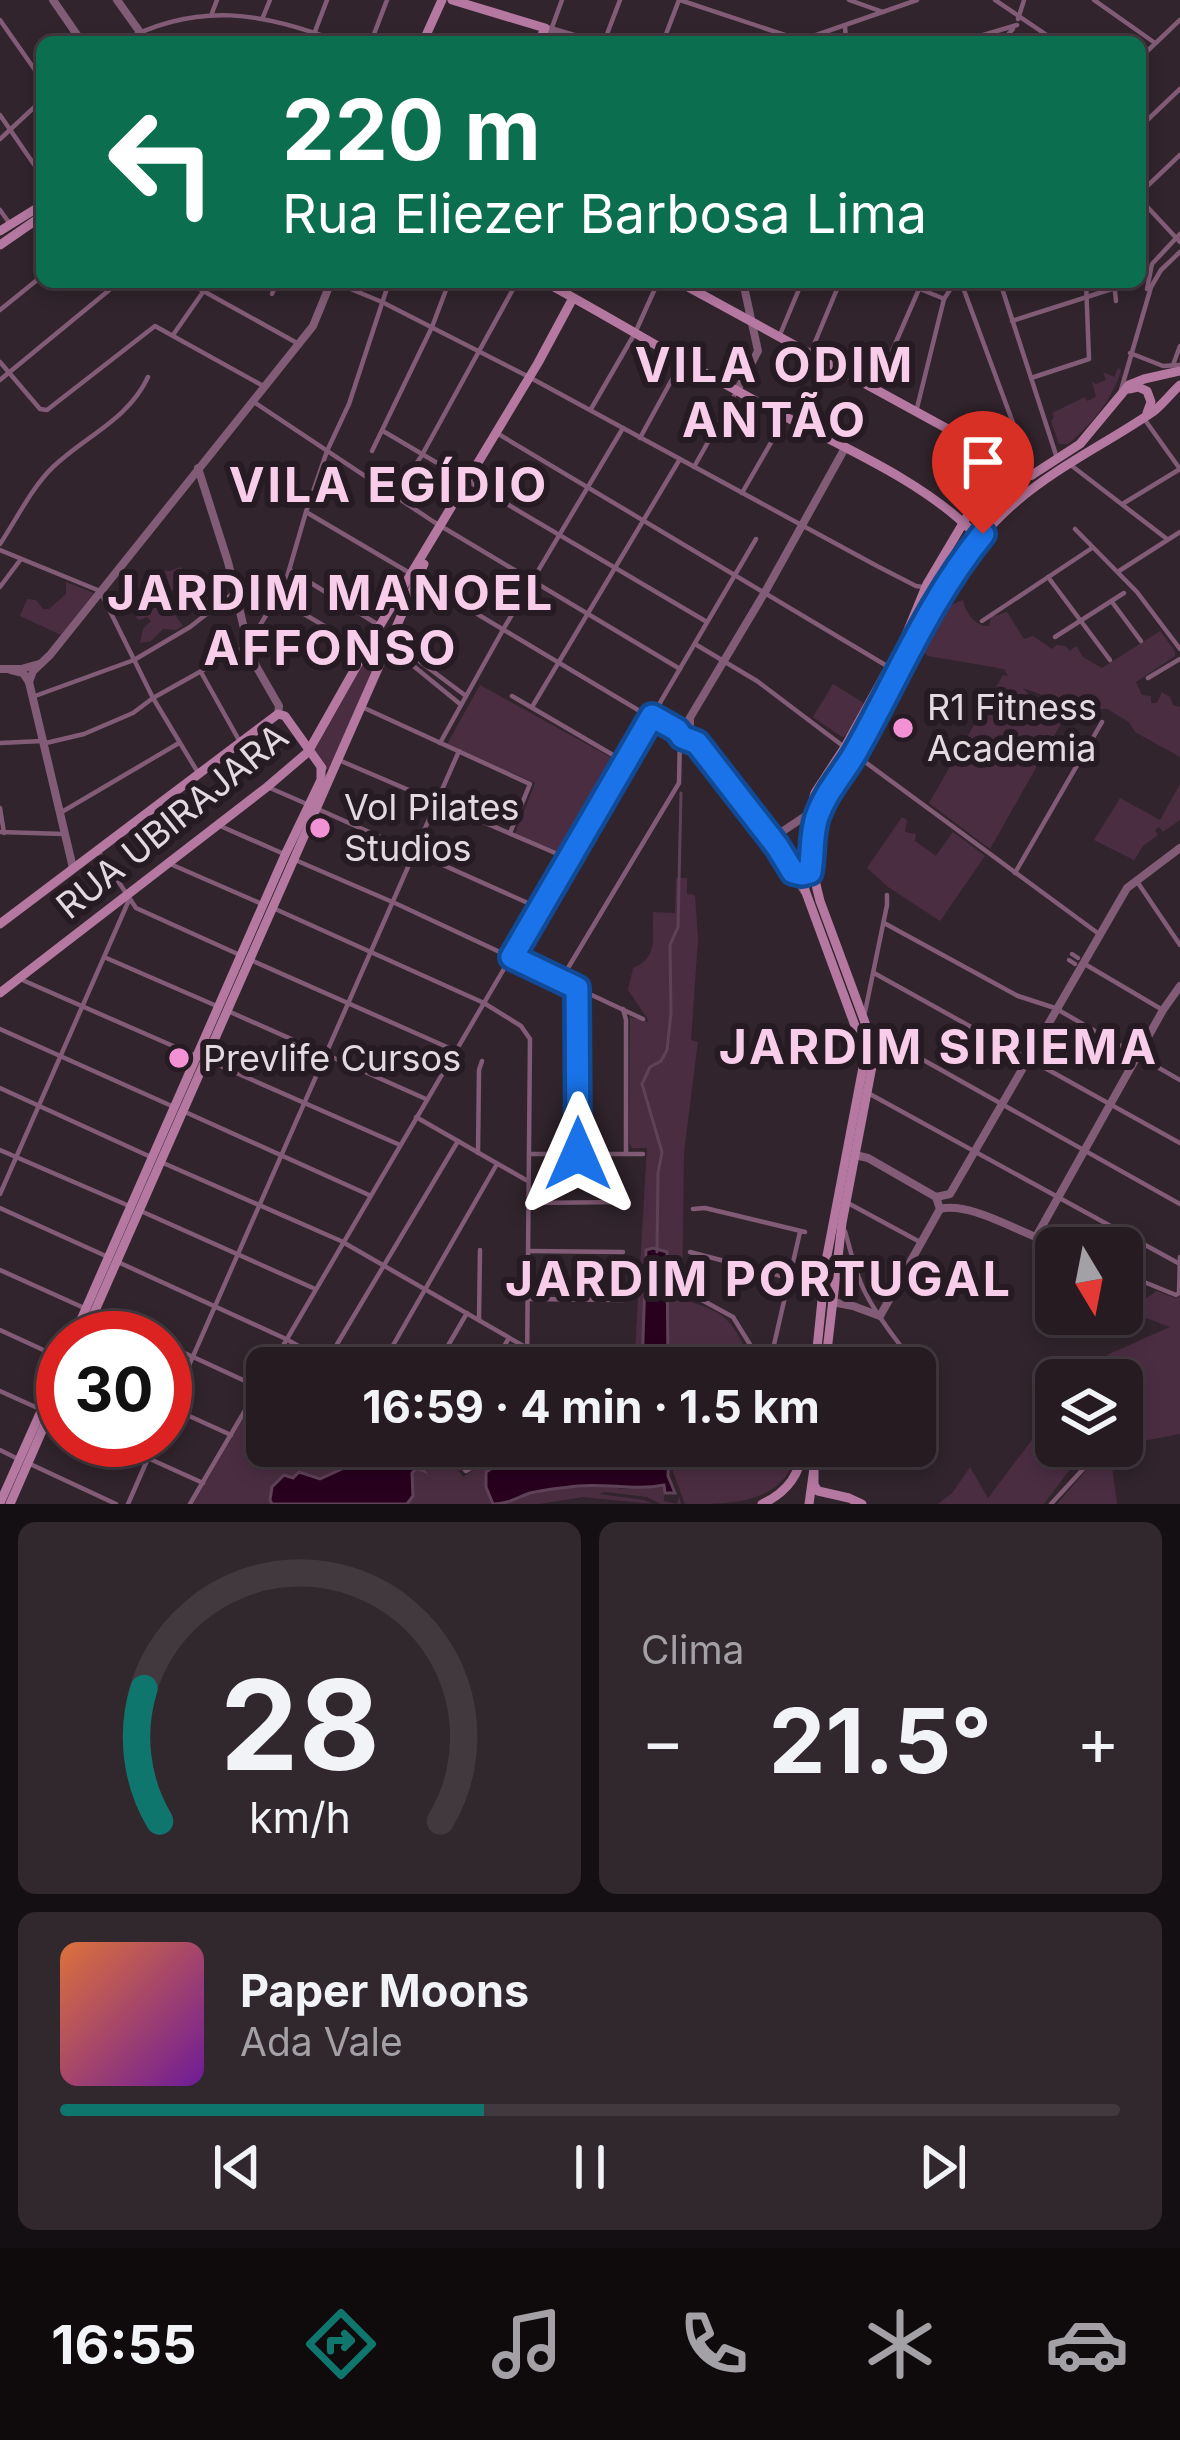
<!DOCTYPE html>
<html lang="pt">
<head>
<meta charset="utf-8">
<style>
  body { margin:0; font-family:Inter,sans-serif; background:#31282e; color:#f1f3f6; height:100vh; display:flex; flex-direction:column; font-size:45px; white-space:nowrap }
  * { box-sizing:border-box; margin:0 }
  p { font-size:39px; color:#a3a1a5 }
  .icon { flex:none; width:66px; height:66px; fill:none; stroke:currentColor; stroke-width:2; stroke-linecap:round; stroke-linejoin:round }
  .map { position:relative; height:1504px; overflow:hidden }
  .drawer { display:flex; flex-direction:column; gap:18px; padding:18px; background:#140f12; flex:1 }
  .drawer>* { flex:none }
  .top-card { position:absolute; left:36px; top:36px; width:1110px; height:252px; border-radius:18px; box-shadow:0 6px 18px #0003,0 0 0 3px #42393f; background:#0b6e4f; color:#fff; overflow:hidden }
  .needle { width:78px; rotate:170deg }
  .fabs { position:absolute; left:1035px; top:1227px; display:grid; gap:24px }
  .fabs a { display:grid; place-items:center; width:108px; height:108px; border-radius:18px; background:#251b21; box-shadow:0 6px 18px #0003,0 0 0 3px #42393f; font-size:60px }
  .speed { position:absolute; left:36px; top:1311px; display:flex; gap:24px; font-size:60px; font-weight:700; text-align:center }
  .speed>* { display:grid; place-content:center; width:156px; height:156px; border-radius:50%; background:#251b21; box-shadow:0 6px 18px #0003,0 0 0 3px #42393f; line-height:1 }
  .speed .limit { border:18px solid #d22; background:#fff; color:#111 }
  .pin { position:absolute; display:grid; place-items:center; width:102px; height:102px; color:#fff; margin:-123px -51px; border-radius:50% 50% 50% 0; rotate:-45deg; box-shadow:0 0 12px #0007 }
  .pin .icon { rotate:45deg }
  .me { position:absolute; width:132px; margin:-66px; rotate:0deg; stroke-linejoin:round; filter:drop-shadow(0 0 9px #0008) }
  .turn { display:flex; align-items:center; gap:42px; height:252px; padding:0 48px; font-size:54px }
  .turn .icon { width:156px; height:156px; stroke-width:2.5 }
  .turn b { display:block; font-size:84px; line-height:102px }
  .big { font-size:90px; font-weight:700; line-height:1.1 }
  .drawer .widget { flex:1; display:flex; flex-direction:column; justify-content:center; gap:18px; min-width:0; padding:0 42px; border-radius:18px; background:#31282e }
  .drawer .dial { align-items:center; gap:0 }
  .dial svg { height:312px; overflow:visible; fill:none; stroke:#42393f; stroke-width:7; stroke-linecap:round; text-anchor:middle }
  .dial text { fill:#f1f3f6; stroke:none }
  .song { display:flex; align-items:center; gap:36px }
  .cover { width:144px; height:144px; border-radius:18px; background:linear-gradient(135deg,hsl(20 70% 55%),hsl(280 70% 35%)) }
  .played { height:12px; border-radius:6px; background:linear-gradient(90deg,#0f766e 40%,#42393f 40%) }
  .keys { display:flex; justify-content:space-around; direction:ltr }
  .heat { display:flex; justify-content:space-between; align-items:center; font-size:66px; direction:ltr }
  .drawer .tiles { flex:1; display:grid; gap:18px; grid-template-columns:1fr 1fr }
  .widget:last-child { grid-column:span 2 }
  .trip { position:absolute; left:246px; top:1347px; width:690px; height:120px; border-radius:18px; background:#251b21; box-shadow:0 6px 18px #0003,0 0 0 3px #42393f; font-weight:700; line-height:120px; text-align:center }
  .dock { display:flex; height:192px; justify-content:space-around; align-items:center; background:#0f0b0d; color:#a3a1a5 }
  .dock .icon { width:84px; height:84px }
  .dock .selected { color:#0f766e }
  .dock b { font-size:54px; color:#f1f3f6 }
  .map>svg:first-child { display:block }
  .green { fill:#4b2d42 }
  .water { fill:#28011e; stroke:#604258; stroke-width:3 }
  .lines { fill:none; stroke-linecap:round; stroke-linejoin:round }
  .stream { stroke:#604258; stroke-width:3 }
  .minor { stroke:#825c76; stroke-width:4.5 }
  .tertiary { stroke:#825c76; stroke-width:8 }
  .secondary { stroke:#b578a1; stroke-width:9 }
  .route-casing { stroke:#114b97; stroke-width:30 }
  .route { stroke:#1a73e8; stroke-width:21 }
  .poi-dot { fill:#f391d5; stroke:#271b23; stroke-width:4.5 }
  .labels { text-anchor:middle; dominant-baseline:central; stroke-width:12; stroke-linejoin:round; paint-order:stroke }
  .poi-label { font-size:36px; fill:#e2dadf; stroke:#271b23; text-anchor:start }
  .street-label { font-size:36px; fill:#e2dadf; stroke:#271b23 }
  .district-label { font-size:48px; font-weight:bold; letter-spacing:3px; fill:#f8cde9; stroke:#271b23 }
</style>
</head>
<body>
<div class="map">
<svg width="1180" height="1504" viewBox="0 0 1180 1504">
  <rect width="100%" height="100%" fill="#31242c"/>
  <g class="green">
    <path d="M1118,368L1121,370C1113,399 1092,424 1068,444H1059L1051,421L1054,417L1052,413L1085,397L1087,401L1096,397L1092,382L1096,384L1106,380L1103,372L1114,377Z"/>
    <polygon points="180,567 188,574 191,586 213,600 206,608 183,592 172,590 165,596 161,607 175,615 183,626 176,630 163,629 151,641 140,643 143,629 151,621 147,617 139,620 136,617 147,602 160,571 170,571"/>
    <polygon points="66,582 94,593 61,635 20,616 27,599 36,600 43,609 49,609 66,594"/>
    <path d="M963,600C965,613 976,627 989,626L991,617L1007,612L1024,639L1033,636L1052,649L1056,645L1065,646L1070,651L1076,646L1083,657L1102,668L1160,631L1175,651V656L1136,682L1142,695L1151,696V703H1157L1162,692L1170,697L1173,705L1180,707V757L1135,732L1129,722L1107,709L1079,708L1023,688L1029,694L1067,713L990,849L929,803L1003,675L1008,676L1004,669L928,656L921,650L928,630L943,608Z"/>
    <polygon points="375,642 384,648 329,771 313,753"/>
    <polygon points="833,684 864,703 847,735 842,737 813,717"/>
    <polygon points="480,685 621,763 566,855 515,834 535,783 447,744"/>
    <polygon points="1180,784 1180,820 1163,832 1159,827 1155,830 1158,835 1143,846 1134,860 1094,840 1120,798 1160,820"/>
    <polygon points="902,817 907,820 905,832 916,834 915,841 936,856 953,832 985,856 940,921 888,887 867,868"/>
    <path d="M676,878H687V894L695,895L698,940L691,1040L698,1042L684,1152L682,1299C726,1313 731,1317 750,1359L776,1368H674V1355H668L667,1252L644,1278L642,1368H634L647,1148H632L629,1143L630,1017L648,1022L647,1018L628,990L633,968C659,958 652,936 653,912L675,913Z"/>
    <polygon points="1157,1291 1175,1298 1180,1296 1180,1434 1122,1445 1122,1380 1080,1380 1109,1354 1170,1327 1127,1311"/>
    <polygon points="267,1378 267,1446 442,1446 463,1477 510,1446 630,1446 621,1454 513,1455 489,1499 493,1504 193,1504"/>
    <polygon points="1056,1408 1056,1446 1096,1446 1068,1472 1044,1504 938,1504 953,1492 970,1467 988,1498"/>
    <path d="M673,1446H798C788,1504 735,1504 685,1504L673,1472Z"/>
    <polygon points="1099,1446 1116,1446 1117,1451 1111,1459 1117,1504 1057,1504 1102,1452"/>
    <polygon points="586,1485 610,1486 621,1489 665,1485 664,1501 677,1504 679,1496 681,1504 661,1504 647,1497 605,1492 599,1494 644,1500 653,1504 583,1497 539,1504 505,1504 531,1493"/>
  </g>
  <g class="water">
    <polygon points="653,1248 667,1252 668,1368 642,1368 646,1250"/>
    <path d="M630,1446H669L668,1476L675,1493H665L664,1485C635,1491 607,1483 578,1486C562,1488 545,1489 530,1493C516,1498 508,1504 493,1504L486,1487V1472L513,1455L621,1454Z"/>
    <polygon points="377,1451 410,1451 424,1471 417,1468 412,1473 413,1496 407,1504 272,1504 270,1500 272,1487 284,1475 293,1478 299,1472 320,1479 344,1468 357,1467"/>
  </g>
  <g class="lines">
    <polyline class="stream" points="657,1252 658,1173 662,1152 642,1084 650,1067 661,1061 667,1050 671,1013 670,945 678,927 681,793"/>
    <g class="minor">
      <polyline points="680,0 800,40"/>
      <polyline points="849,0 883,12"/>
      <polyline points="995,0 1057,42"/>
      <polyline points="1094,0 1155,43"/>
      <polyline points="212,13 217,0"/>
      <polyline points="263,17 270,0"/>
      <polyline points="1018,19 1024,0"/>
      <polyline points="0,20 42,80"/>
      <polyline points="845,26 846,42"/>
      <polyline points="551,30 562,0"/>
      <path d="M120,42C200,0 261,13 341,42"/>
      <polyline points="311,42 327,0"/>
      <polyline points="371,42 387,0"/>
      <polyline points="604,42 620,0"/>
      <polyline points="663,42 679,0"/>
      <polyline points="796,42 917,0"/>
      <polyline points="960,42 1017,25"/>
      <polyline points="1001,42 1013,29"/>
      <polyline points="1140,58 1180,20"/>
      <polyline points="0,115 42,176"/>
      <polyline points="1140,127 1180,89"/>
      <polyline points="0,139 42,100"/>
      <polyline points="1140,193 1180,155"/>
      <polyline points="1140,199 1180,242"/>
      <polyline points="0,210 10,224"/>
      <polyline points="187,282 297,343"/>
      <polyline points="334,282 382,302 529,377 877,566 916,586 923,587"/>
      <polyline points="903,282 942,298"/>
      <polyline points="961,282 1030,469"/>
      <polyline points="1000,282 1056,455"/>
      <polyline points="1114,282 1116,301"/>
      <polyline points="1147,289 1152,264 1180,234"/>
      <polyline points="272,294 277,282"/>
      <polyline points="0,310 42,276"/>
      <polyline points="1012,321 1115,288"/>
      <polyline points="173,335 203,292"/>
      <polyline points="779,337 802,282"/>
      <polyline points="1130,353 1163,366 1180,365"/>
      <polyline points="810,354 840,282"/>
      <polyline points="0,362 40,409 47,410 155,326 265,387"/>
      <polyline points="1173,365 1180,346"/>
      <polyline points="1031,378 1089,359 1086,282"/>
      <polyline points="0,380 119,282"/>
      <polyline points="876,388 919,289"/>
      <polyline points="1121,390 1151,287 1161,270 1180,252"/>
      <polyline points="254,402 434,522 680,669"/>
      <polyline points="591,409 635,333 658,282"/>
      <polyline points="916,412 944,299 955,282"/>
      <polyline points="1145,420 1180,469"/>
      <polyline points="383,431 707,622"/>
      <polyline points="495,432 887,666"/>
      <polyline points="640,438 682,361"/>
      <polyline points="372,451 432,327 449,282"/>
      <polyline points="1072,466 1167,539"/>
      <polyline points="694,467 735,394"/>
      <polyline points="742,493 784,420"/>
      <polyline points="394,497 422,455 517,282"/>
      <polyline points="1124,503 1180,469"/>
      <polyline points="306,512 408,572"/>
      <polyline points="1075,529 1137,592 1180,649"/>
      <path d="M0,544C16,520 32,487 53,467C85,436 128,420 148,377"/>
      <polyline points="0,550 100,591 153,698 197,771"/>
      <polyline points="290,570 377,624"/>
      <polyline points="1119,571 1180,532"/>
      <polyline points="1048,577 1110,660"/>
      <polyline points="417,578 680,735"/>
      <polyline points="0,587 21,559"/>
      <polyline points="277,598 365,650"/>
      <polyline points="1112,602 1141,641"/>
      <polyline points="982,621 1092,548"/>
      <polyline points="378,633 391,640 466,696"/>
      <polyline points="1055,637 1124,593"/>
      <polyline points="375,638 389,646 460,704"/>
      <polyline points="695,644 757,681 843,746"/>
      <polyline points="202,674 240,742"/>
      <polyline points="1148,678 1180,659"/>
      <polyline points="35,696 134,660 190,627 236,591"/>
      <polyline points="512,696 625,762"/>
      <polyline points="362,707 530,784 510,833"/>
      <polyline points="532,707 680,459"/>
      <polyline points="0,743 42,741 46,743 84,734 133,713 153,698 248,645 285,584 306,512 327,451 349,404 389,282"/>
      <polyline points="440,743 504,628 623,428"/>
      <polyline points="857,756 1099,934"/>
      <polyline points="341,761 567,858"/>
      <polyline points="270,788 309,805"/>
      <polyline points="0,808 4,833"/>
      <polyline points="320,810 539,908"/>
      <polyline points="60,813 179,743"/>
      <polyline points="218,825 284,854"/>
      <polyline points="0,832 64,834"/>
      <polyline points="98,851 136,908 242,956"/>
      <polyline points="293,859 397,904 643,1019"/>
      <polyline points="168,863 262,904"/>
      <polyline points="1015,873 1102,722"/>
      <polyline points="1136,880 1180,945"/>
      <polyline points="273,908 484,1003 521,1026 530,1039 527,1368"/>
      <polyline points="884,923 1018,996 1055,1008 1180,1080"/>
      <polyline points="1072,954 1078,958"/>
      <polyline points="104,957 219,1007"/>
      <polyline points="1069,960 1075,964"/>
      <polyline points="253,961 456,1051"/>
      <polyline points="1083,963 1161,1009"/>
      <polyline points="874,973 1180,1143"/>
      <polyline points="549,976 578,1016"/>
      <polyline points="20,979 196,1056"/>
      <polyline points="558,988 559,983 679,783 680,736"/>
      <polyline points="577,988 578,1154"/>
      <polyline points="623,1009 626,1020 626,1154"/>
      <polyline points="228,1011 426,1099"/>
      <polyline points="865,1012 887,905 887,895"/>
      <polyline points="868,1025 886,1039 1180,1204"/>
      <polyline points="0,1029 174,1107"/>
      <polyline points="207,1060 400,1145"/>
      <polyline points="0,1088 153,1158"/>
      <polyline points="868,1093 1180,1264"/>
      <polyline points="183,1111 369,1195"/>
      <polyline points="416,1117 526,1180"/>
      <polyline points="0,1150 127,1205"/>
      <polyline points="478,1153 479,1070 482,1061"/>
      <polyline points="529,1154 643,1154"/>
      <polyline points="161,1162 341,1241 527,1348 622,1348"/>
      <polyline points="0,1194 129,900"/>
      <polyline points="846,1202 920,1242"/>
      <polyline points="528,1203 622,1202"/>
      <polyline points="0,1208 108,1257"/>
      <polyline points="693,1209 705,1208 805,1232"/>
      <polyline points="143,1212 313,1288"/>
      <path d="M845,1231C851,1252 856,1276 866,1294C883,1328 911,1354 928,1388"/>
      <polyline points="1036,1237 1061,1248"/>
      <polyline points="528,1251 623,1252"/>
      <polyline points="690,1252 789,1278"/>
      <polyline points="118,1262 286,1339 338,1368"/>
      <polyline points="0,1270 82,1307"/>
      <polyline points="1122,1273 1176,1295 1179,1293 1180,1257"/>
      <polyline points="689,1293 733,1317 754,1351 768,1353 773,1349 800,1232"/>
      <polyline points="528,1299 623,1300"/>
      <polyline points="98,1314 151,1338"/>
      <polyline points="479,1320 480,1250"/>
      <polyline points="0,1330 63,1359"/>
      <polyline points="165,1344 258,1387"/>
      <polyline points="327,1361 458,1141"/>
      <polyline points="270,1368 756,539"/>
      <polyline points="380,1368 497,1164"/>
      <polyline points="435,1368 467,1313"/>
      <polyline points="491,1368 509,1338"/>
      <polyline points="0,1391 42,1410"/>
      <polyline points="165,1405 231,1435"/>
      <polyline points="165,1420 459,751"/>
      <polyline points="108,1440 203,1483"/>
      <polyline points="445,1446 466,1471 507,1446"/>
      <polyline points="0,1450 18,1459"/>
      <polyline points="28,1463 116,1504"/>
      <polyline points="128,1504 156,1440"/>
      <polyline points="190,1504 267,1373"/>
      <polyline points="1051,1504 1096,1455 1115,1450"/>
    </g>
    <g class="tertiary">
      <polyline points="53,0 82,42"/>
      <polyline points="117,0 147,42"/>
      <polyline points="545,28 592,42"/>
      <polyline points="737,391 758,351 743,282"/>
      <polyline points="198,468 228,562 248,645 256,666 279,706 278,714"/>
      <polyline points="0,669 21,669 39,664"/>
      <polyline points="11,670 23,673 29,682 73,868"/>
      <polyline points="29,682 33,671 50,655 313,326 331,282"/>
      <polyline points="690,721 690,728 697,743 777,846 804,891"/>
      <polyline points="682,731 765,592 845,448"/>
      <polygon points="682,731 685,732 685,736 680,736"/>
      <polyline points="771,839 807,815"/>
      <polyline points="855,1155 868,1158 936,1197 940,1209"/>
      <polyline points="936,1197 950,1194 1127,888 1180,848"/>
      <path d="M940,1209C967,1202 1010,1227 1036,1237L1163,1010L1180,986"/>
      <polyline points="832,1302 853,1306 880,1316 940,1209"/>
    </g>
    <g class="secondary">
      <polyline points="452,0 545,28 539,42"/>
      <polyline points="423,42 442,0"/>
      <polyline points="0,231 42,205"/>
      <polyline points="0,245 42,216"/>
      <path d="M545,282C620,323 693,368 769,408C835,444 919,478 972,531L986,530"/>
      <polyline points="679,282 1032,475"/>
      <polyline points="1129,389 1138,387 1147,391 1151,402 1147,413"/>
      <polyline points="0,924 278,714 285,716 322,768"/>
      <polyline points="0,993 267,787 308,752 373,637 538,363 573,298"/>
      <polyline points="73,1338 285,855 321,780 321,767"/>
      <polyline points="83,1338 424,564"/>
      <polyline points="815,1368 826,1261 864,1062 861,1042 805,890 802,870 803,838 815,793 845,747 887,671 904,640 927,584 975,503 991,489 1032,475 1080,444 1129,385 1144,379 1180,371"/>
      <path d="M825,1368L842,1223L874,1056L870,1036L820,901C813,874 807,847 816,820C824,793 844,773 857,748C902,665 943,564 1016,502C1058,466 1109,442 1154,411C1164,403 1171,393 1180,385"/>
      <polyline points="814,1471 814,1485 818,1491 849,1498 862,1504"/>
      <polyline points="0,1503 63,1362"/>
      <polyline points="10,1504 63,1383"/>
      <path d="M762,1504C788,1492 800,1474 804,1446"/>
      <polyline points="809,1504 817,1446"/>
    </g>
  </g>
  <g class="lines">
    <defs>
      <path id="route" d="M578,1154L577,988L512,957L652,716L677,730L682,737L697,743L777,846L793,872L802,874L810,872C813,855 811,835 817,817C825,793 842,775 855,753C897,679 929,600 983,534"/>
    </defs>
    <use href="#route" class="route-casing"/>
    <use href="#route" class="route"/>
  </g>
  <g class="poi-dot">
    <circle cx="903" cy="728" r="12"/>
    <circle cx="320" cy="828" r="12"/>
    <circle cx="179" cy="1058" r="12"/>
  </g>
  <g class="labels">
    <g class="poi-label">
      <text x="927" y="707">R1 Fitness<tspan x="927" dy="41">Academia</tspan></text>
      <text x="344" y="807">Vol Pilates<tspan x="344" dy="41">Studios</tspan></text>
      <text x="203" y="1058">Prevlife Cursos</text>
    </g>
    <g class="street-label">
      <text transform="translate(172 821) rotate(-39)">RUA UBIRAJARA</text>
    </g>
    <g class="district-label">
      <text x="775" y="364">VILA ODIM<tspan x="775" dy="55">ANTÃO</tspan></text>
      <text x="389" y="484">VILA EGÍDIO</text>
      <text x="331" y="592">JARDIM MANOEL<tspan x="331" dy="55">AFFONSO</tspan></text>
      <text x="939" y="1046">JARDIM SIRIEMA</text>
      <text x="759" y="1278">JARDIM PORTUGAL</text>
    </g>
  </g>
</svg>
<div class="fabs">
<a><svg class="needle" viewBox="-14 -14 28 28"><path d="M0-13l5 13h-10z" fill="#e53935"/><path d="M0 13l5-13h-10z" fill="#a3a1a5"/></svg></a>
<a><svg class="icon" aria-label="layers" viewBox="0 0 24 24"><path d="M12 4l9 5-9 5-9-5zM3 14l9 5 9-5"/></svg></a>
</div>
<div class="speed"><div class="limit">30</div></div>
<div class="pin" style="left:983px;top:534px;background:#d93025"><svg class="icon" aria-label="arrive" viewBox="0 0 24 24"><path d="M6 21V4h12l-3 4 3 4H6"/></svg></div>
<svg class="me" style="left:578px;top:1154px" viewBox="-20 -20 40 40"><path d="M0-17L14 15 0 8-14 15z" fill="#1a73e8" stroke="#fff" stroke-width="4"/></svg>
<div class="trip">16:59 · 4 min · 1.5 km</div>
<div class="top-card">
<div class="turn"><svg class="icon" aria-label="left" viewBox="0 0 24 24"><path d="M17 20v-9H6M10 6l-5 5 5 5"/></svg><div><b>220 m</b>Rua Eliezer Barbosa Lima</div></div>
</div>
</div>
<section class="drawer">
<div class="tiles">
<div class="widget dial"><svg viewBox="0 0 100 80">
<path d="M14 69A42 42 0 1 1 86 69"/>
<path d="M14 69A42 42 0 0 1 10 35" stroke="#0f766e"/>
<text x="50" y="56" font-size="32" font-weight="700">28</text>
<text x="50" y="72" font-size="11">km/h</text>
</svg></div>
<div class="widget"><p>Clima</p>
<div class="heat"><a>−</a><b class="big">21.5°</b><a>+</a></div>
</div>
<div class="widget">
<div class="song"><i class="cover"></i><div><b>Paper Moons</b><p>Ada Vale</p></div></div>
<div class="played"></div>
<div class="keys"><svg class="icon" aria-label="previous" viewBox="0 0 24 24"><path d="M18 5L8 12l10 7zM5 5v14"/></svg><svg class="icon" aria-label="pause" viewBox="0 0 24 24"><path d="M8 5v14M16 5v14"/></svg><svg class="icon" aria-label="next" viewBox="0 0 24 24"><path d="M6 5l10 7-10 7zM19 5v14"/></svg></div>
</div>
</div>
</section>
<nav class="dock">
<b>16:55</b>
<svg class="icon selected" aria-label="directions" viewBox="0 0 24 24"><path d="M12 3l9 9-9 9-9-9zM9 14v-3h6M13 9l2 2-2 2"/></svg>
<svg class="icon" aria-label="music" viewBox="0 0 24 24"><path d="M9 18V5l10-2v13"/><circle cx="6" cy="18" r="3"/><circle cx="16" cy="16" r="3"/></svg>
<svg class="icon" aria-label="phone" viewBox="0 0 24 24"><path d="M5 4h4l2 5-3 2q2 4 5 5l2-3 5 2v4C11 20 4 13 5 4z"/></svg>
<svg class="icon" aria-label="climate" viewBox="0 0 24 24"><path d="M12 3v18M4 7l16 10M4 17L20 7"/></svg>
<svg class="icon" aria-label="car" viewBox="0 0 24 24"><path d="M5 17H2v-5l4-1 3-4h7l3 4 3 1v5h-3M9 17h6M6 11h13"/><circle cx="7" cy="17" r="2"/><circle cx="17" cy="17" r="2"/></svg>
</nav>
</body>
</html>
